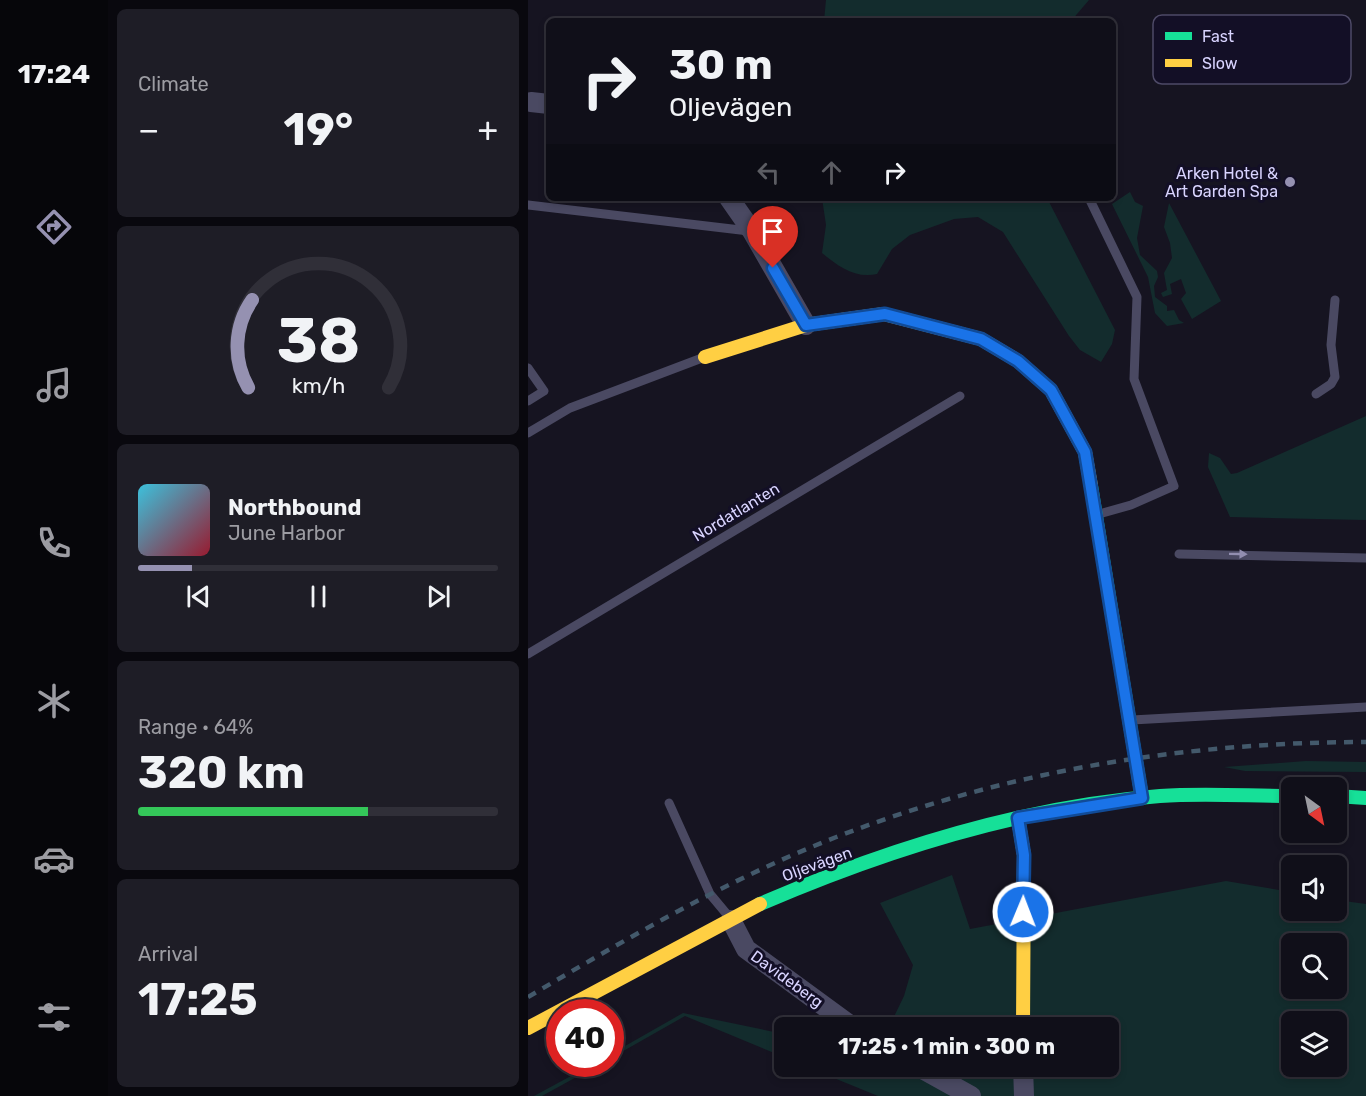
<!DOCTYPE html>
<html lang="en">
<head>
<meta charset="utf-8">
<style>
  body { margin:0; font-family:Rubik,sans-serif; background:#1e1d26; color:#f1f3f6; height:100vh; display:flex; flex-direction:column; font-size:22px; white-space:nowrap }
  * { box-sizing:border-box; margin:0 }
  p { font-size:20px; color:#9c9ca2 }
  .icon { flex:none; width:33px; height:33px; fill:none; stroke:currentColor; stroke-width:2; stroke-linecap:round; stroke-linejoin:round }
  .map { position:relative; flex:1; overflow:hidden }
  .side { display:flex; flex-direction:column; gap:9px; padding:9px; background:#09080e; width:420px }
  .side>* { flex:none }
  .top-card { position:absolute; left:18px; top:18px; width:570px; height:183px; border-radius:9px; box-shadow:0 3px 9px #0003,0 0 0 2px #302f38; background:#100f19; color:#f1f3f6; overflow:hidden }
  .needle { width:39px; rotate:147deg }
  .fabs { position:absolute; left:753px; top:777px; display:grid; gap:12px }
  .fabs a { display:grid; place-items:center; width:66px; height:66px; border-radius:9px; background:#100f19; box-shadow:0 3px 9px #0003,0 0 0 2px #302f38; font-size:30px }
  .speed { position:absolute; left:18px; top:999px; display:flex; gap:12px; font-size:30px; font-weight:700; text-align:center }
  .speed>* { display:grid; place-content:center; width:78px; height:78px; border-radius:50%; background:#100f19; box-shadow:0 3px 9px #0003,0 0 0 2px #302f38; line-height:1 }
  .speed .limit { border:9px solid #d22; background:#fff; color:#111 }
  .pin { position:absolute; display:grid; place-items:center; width:51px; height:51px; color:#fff; margin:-62px -26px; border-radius:50% 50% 50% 0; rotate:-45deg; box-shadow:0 0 6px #0007 }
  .pin .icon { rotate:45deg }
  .me { position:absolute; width:66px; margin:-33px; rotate:1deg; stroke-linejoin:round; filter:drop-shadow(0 0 4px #0008) }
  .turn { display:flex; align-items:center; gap:21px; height:126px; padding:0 24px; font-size:27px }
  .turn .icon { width:78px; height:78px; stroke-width:2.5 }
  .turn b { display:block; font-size:42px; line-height:51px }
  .lanes { display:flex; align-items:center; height:57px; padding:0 24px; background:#0003; justify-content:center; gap:30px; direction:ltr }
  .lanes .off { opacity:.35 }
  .big { font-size:45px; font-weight:700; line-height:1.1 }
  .side .tile { flex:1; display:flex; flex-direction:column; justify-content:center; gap:9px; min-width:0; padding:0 21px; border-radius:9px; background:#1e1d26 }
  .side .dial { align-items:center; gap:0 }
  .dial svg { height:156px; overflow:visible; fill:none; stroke:#302f38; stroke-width:7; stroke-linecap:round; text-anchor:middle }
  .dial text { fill:#f1f3f6; stroke:none }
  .song { display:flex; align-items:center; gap:18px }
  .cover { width:72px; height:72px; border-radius:9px; background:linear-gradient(135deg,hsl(190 70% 55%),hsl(350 70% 35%)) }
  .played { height:6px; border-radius:3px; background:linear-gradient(90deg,#9591b1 15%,#302f38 15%) }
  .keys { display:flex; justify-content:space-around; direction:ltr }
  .heat { display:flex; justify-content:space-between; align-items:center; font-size:33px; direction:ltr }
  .charge { height:9px; border-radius:4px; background:linear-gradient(90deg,#34c759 64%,#302f38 0) }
  .trip { position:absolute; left:246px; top:1017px; width:345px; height:60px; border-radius:9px; background:#100f19; box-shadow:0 3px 9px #0003,0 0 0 2px #302f38; font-weight:700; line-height:60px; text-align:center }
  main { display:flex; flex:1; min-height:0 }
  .tabs { display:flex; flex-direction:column; width:108px; justify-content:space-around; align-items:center; background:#06060a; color:#9c9ca2 }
  .tabs .icon { width:42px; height:42px }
  .tabs .current { color:#9591b1 }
  .tabs b { font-size:27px; color:#f1f3f6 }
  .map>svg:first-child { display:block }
  .green { fill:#132c2d; fill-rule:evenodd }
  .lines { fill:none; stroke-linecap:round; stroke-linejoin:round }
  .lane { stroke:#4a4962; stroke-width:9 }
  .street { stroke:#4a4962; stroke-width:20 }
  .fast { stroke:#16e098; stroke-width:14 }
  .slow { stroke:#ffcf43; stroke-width:14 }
  .rail { stroke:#43596b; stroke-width:4.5; stroke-dasharray:9 8; stroke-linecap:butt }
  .oneway { fill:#928eb0 }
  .route-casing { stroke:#114b97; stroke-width:15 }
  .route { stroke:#1a73e8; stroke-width:10 }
  .poi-dot { fill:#9591b1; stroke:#130f26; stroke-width:2 }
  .labels { text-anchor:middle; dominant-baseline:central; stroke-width:6; stroke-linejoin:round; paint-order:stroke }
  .poi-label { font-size:16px; fill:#d9d4ff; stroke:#130f26; text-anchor:end }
  .street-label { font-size:16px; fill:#d9d4ff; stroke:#130f26 }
  .key { fill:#130f26; stroke:#4e4a67; stroke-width:1.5 }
  .key-label { font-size:16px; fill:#d9d4ff }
</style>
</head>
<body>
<main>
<nav class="tabs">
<b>17:24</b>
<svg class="icon current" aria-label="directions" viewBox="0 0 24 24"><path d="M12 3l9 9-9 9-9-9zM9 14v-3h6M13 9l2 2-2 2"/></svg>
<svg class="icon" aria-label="music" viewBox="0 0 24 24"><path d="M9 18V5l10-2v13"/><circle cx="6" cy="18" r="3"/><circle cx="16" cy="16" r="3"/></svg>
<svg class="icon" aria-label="phone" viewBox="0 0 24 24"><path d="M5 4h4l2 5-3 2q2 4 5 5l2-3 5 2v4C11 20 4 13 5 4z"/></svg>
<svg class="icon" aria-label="climate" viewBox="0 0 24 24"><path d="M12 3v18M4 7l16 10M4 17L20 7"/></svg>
<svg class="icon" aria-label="car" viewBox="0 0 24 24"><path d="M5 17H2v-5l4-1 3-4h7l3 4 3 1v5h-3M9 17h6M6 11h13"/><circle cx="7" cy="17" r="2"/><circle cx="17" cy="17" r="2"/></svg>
<svg class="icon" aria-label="filters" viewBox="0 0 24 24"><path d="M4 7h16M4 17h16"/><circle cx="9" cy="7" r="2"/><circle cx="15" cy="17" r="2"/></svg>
</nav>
<section class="side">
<div class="tile"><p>Climate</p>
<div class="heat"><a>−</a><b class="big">19°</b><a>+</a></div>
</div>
<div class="tile dial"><svg viewBox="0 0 100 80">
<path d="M14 69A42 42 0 1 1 86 69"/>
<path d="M14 69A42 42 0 0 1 16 24" stroke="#9591b1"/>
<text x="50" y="56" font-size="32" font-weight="700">38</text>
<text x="50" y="72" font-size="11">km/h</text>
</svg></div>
<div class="tile">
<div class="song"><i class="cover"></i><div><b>Northbound</b><p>June Harbor</p></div></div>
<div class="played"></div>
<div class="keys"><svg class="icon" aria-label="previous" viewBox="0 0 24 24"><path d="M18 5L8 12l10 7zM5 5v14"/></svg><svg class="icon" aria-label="pause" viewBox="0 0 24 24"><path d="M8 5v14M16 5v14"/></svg><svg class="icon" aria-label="next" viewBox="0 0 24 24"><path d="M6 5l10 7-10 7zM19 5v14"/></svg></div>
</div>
<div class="tile"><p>Range · 64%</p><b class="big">320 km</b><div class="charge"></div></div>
<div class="tile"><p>Arrival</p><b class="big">17:25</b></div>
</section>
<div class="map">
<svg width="838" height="1096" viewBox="0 0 838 1096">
  <rect width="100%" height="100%" fill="#161421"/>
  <g class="green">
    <polygon points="298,0 561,0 543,21 296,21"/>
    <polygon points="602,192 607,202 615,206 609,238 612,255 629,271 630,277 626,286 627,297 639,306 639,311 646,310 651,320 656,323 639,326 627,313 620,277 584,204"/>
    <path d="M294,198H519L587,330L584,344L573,362L552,350L541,336L475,232L450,217L426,219L382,235L364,249L349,274C327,279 310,266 294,253L298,225Z"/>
    <polygon points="641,203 693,301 664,319 653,299 658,293 653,279 642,284 644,294 635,297 633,293 639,290 636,273 644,258 642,243 636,227"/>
    <polygon points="838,416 838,520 702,517 680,467 681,453 692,458 703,474 709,473"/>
    <polygon points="778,761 838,762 838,772 717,771 696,767"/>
    <path d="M424,875L442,929L698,881L763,892L764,910H808L809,900L838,904V1096H350L279,1067L580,1066V1028L361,1027L376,996L385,965L352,903ZM764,944H808V988H764ZM764,1022H808V1066H764Z"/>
    <polygon points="155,1013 256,1034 256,1057 157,1016 83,1058 83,1054"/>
    <polygon points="65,1064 72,1064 14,1096 6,1096"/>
  </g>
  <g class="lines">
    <g class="lane">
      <polyline points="561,198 609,297 606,379 646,486 603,505 571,514"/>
      <polyline points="0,205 221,231"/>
      <polyline points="0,368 16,391 0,401"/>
      <polyline points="788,394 803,384 807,377 803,345 807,300"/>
      <polyline points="0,433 42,408 174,358"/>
      <polyline points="651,554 838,558"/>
      <polyline points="0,654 432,396"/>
      <polyline points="604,720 838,707"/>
      <polyline points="141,803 182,894 202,918"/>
    </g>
    <g class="street">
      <polyline points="3,102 21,104"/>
      <polyline points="201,198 224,231 278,325"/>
      <polyline points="203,920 218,949 326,1028"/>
      <polyline points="389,1066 443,1096"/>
      <polyline points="495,1066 496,1096"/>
    </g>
    <g class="fast">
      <polyline points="563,486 614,798"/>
      <polyline points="808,796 838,798"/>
      <path d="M232,904C355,851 497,806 632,796C676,793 720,796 764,796"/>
    </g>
    <g class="slow">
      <polyline points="177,357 278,325 356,314 453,339 490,361 523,390 557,452 563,486"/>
      <polyline points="490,818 496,855 495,1028"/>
      <polyline points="0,1028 232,904"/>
    </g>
    <path class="rail" d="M0,997C105,935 212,872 327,830C490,769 664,742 838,742"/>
  </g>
  <defs><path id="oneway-solid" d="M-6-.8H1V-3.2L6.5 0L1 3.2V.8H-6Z" transform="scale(1.5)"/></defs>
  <use class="oneway" href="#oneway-solid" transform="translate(710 554) rotate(1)"/>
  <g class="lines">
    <defs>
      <polyline id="route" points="245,268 278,325 357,314 453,339 490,361 523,390 557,452 614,798 490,818 496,855 495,912"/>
    </defs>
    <use href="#route" class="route-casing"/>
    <use href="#route" class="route"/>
  </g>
  <circle class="poi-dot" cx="762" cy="182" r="6"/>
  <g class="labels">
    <g class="poi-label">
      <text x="750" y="173">Arken Hotel &amp;<tspan x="750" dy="18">Art Garden Spa</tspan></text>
    </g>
    <g class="street-label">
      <text transform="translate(208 512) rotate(-31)">Nordatlanten</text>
      <text transform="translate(289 864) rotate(-20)">Oljevägen</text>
      <text transform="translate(259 979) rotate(36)">Davideberg</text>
    </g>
  </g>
  <rect x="625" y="15" width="198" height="69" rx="9" class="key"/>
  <rect x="637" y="32" width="27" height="8" fill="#16e098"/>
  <rect x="637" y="59" width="27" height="8" fill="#ffcf43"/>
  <g class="key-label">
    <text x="674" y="42">Fast</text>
    <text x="674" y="69">Slow</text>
  </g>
</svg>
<div class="fabs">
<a><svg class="needle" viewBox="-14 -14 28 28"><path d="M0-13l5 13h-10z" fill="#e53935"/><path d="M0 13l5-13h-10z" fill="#9c9ca2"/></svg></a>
<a><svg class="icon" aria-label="sound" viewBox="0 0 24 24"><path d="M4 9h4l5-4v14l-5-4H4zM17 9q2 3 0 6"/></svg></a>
<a><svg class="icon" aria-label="search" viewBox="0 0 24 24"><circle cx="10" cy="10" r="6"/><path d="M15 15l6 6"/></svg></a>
<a><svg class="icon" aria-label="layers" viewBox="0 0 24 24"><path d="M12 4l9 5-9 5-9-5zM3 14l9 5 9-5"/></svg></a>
</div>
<div class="speed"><div class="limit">40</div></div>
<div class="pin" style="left:245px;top:268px;background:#d93025"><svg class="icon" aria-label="arrive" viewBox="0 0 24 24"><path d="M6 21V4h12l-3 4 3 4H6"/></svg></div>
<svg class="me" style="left:495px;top:912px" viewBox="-20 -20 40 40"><circle r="17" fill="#1a73e8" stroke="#fff" stroke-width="3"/><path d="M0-11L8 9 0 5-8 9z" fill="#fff"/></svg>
<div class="trip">17:25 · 1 min · 300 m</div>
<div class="top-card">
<div class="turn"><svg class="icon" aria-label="right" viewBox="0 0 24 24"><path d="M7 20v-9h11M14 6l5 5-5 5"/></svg><div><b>30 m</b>Oljevägen</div></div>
<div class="lanes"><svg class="icon off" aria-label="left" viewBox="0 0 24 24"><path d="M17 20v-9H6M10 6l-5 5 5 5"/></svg><svg class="icon off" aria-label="ahead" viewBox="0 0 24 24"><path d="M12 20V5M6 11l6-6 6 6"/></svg><svg class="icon" aria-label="right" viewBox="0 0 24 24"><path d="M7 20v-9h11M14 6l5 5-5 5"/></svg></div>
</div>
</div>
</main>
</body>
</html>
